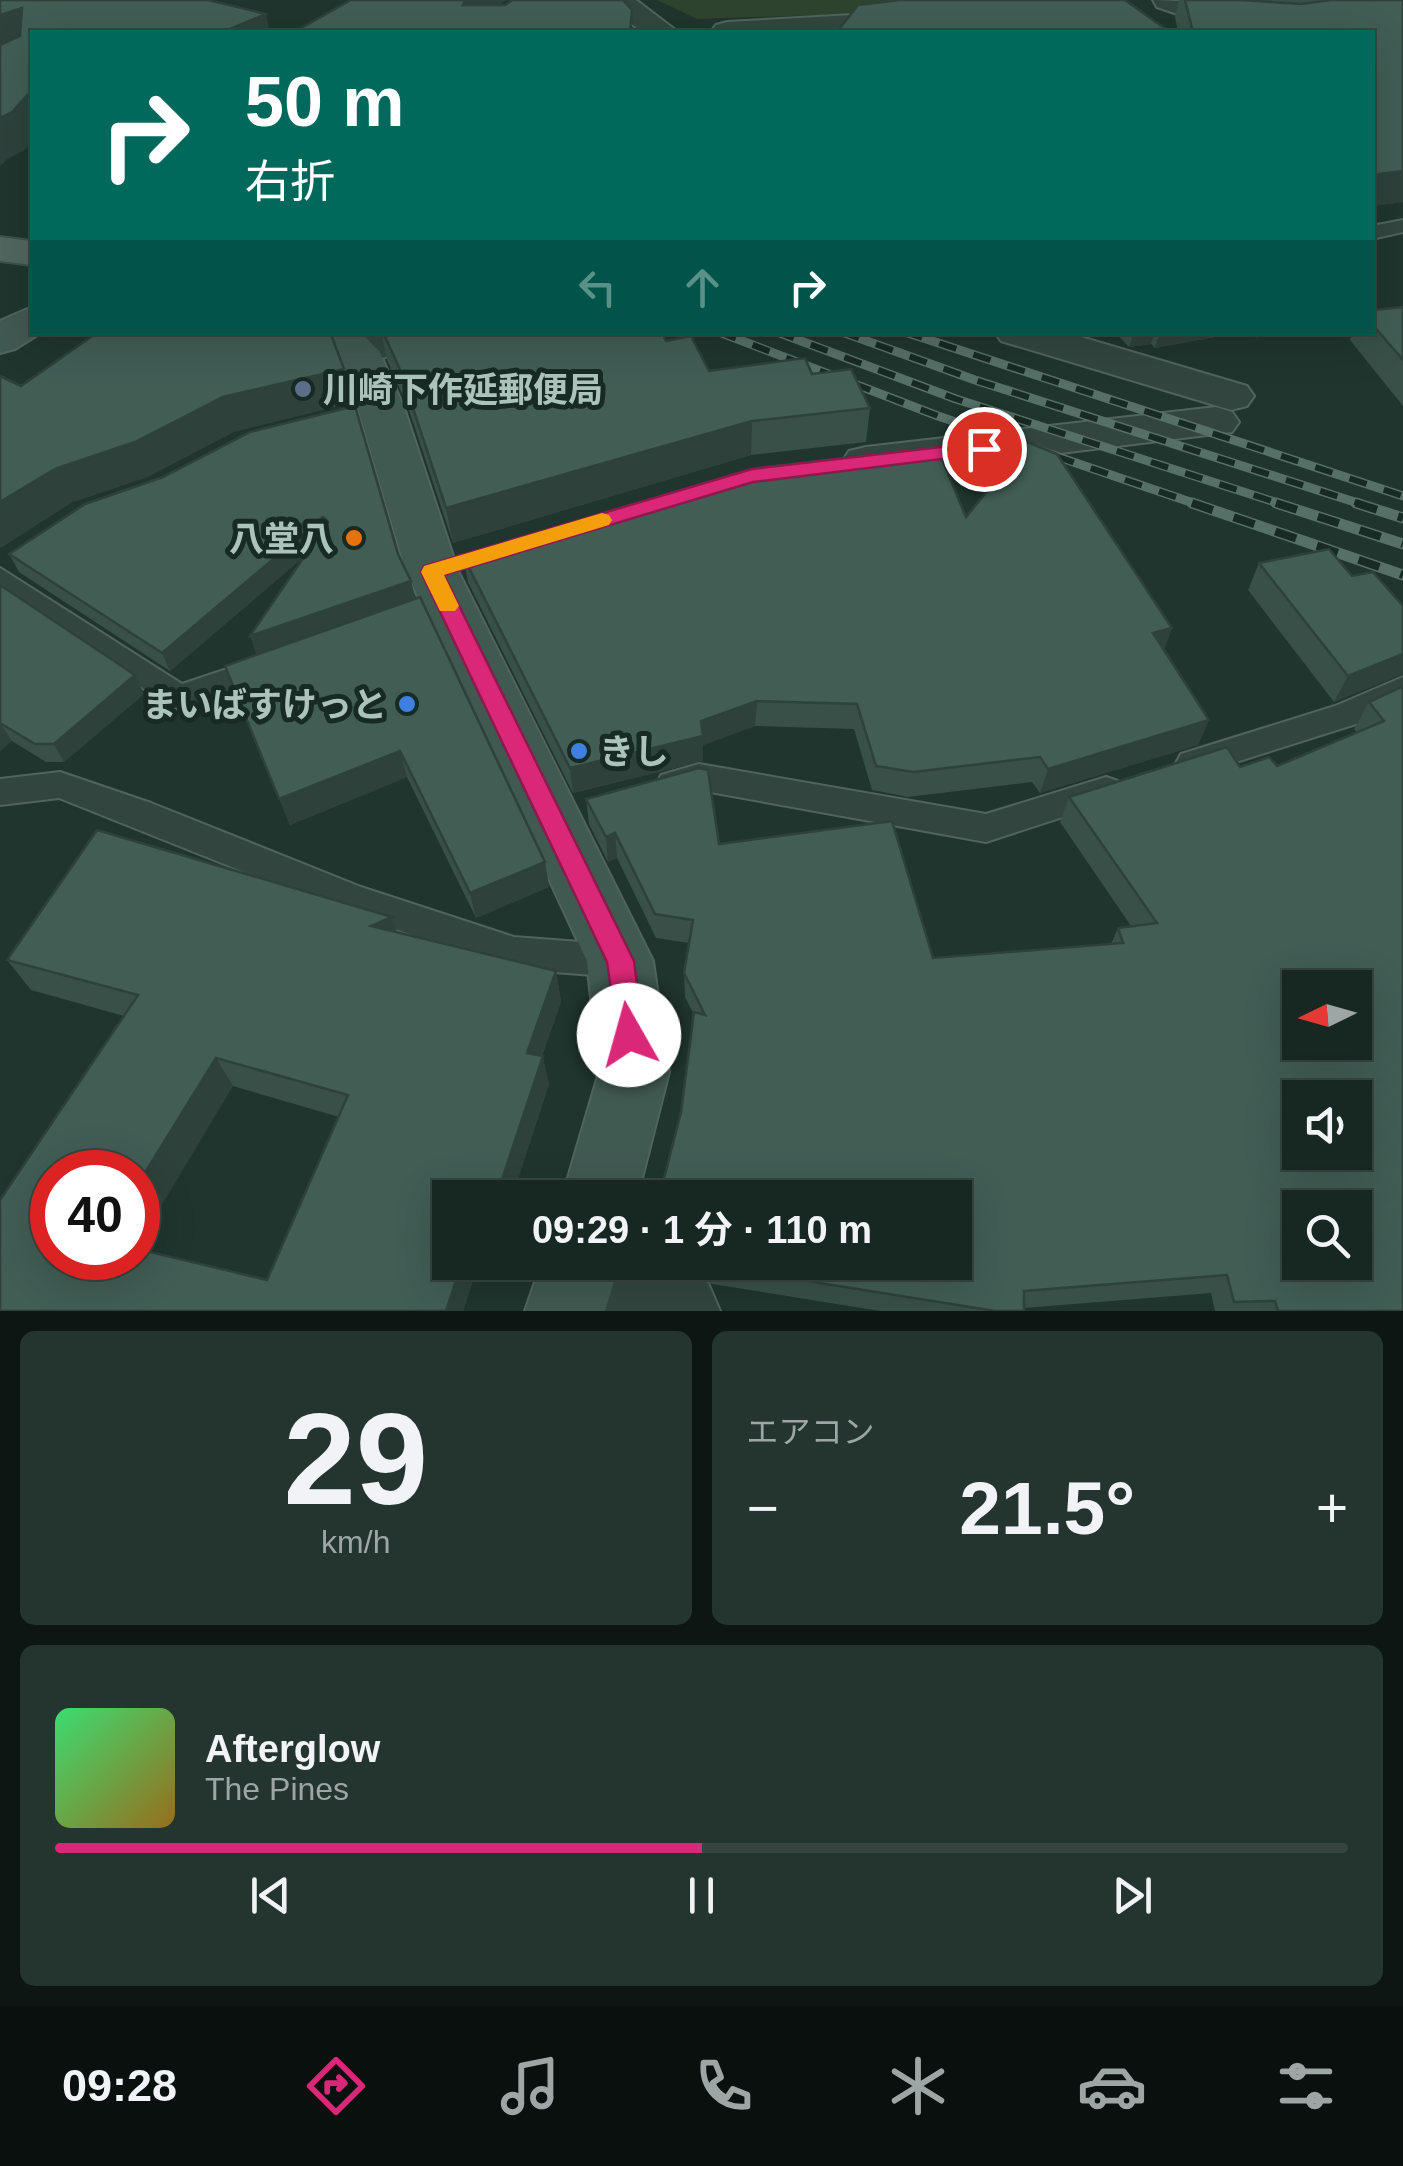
<!DOCTYPE html>
<html lang="ja">
<head>
<meta charset="utf-8">
<style>
  body { margin:0; font-family:Helvetica,"Noto Sans JP",sans-serif; background:#24342f; color:#f1f3f6; height:100vh; display:flex; flex-direction:column; font-size:38px; white-space:nowrap }
  * { box-sizing:border-box; margin:0 }
  p { font-size:32px; color:#9ea6a5 }
  .icon { flex:none; width:55px; height:55px; fill:none; stroke:currentColor; stroke-width:2; stroke-linecap:round; stroke-linejoin:round }
  .map { position:relative; height:1311px; overflow:hidden }
  .side { display:flex; flex-direction:column; gap:20px; padding:20px; background:#0d1613; flex:1 }
  .side>* { flex:none }
  .banner { position:absolute; left:30px; top:30px; width:1345px; height:305px; border-radius:0px; box-shadow:0 10px 40px #0002,0 0 0 2px #364440; background:#00695c; color:#fff; overflow:hidden }
  .needle { width:65px; rotate:265deg }
  .tools { position:absolute; left:1282px; top:970px; display:grid; gap:20px }
  .tools a { display:grid; place-items:center; width:90px; height:90px; border-radius:0px; background:#172822; box-shadow:0 10px 40px #0002,0 0 0 2px #364440; font-size:50px }
  .speed { position:absolute; left:30px; top:1150px; display:flex; gap:20px; font-size:50px; font-weight:700; text-align:center }
  .speed>* { display:grid; place-content:center; width:130px; height:130px; border-radius:50%; background:#172822; box-shadow:0 10px 40px #0002,0 0 0 2px #364440; line-height:1 }
  .speed .limit { border:15px solid #d22; background:#fff; color:#111 }
  .pin { position:absolute; display:grid; place-items:center; width:85px; height:85px; color:#fff; margin:-42px; border:5px solid #fff; border-radius:50%; box-shadow:0 2px 10px #0007 }
  .me { position:absolute; width:110px; margin:-55px; rotate:353deg; stroke-linejoin:round; filter:drop-shadow(0 0 8px #0008) }
  .turn { display:flex; align-items:center; gap:35px; height:210px; padding:0 50px; font-size:45px }
  .turn .icon { width:130px; height:130px; stroke-width:2.5 }
  .turn b { display:block; font-size:70px; line-height:85px }
  .lanes { display:flex; align-items:center; height:95px; padding:0 50px; background:#0003; justify-content:center; gap:50px; direction:ltr }
  .lanes .off { opacity:.35 }
  .big { font-size:75px; font-weight:700; line-height:1.1 }
  .side .tile { flex:1; display:flex; flex-direction:column; justify-content:center; gap:15px; min-width:0; padding:0 35px; border-radius:15px; background:#24342f }
  .side .dial { align-items:center; gap:0 }
  .dial b { font-size:130px; line-height:1 }
  .song { display:flex; align-items:center; gap:30px }
  .cover { width:120px; height:120px; border-radius:15px; background:linear-gradient(135deg,hsl(140 70% 55%),hsl(40 70% 35%)) }
  .played { height:10px; border-radius:5px; background:linear-gradient(90deg,#db2777 50%,#364440 50%) }
  .keys { display:flex; justify-content:space-around; direction:ltr }
  .heat { display:flex; justify-content:space-between; align-items:center; font-size:55px; direction:ltr }
  .side .tiles { flex:1; display:grid; gap:20px; grid-template-columns:1fr 1fr }
  .tile:last-child { grid-column:span 2 }
  .trip { position:absolute; left:432px; top:1180px; width:540px; height:100px; border-radius:0px; background:#172822; box-shadow:0 10px 40px #0002,0 0 0 2px #364440; font-weight:700; line-height:100px; text-align:center }
  .menu { display:flex; height:160px; justify-content:space-around; align-items:center; background:#09100e; color:#9ea6a5 }
  .menu .icon { width:70px; height:70px }
  .menu .selected { color:#db2777 }
  .menu b { font-size:45px; color:#f1f3f6 }
  .map>svg:first-child { display:block }
  .green { fill:#2f442e }
  .lines { fill:none; stroke-linecap:round; stroke-linejoin:round }
  .lane-casing { stroke:#50645d; stroke-width:4 }
  .street-casing { stroke:#50645d; stroke-width:4 }
  .secondary-casing { stroke:#50645d; stroke-width:4 }
  .primary-casing { stroke:#3c5049; stroke-width:4 }
  .lane { fill:#32463f; fill-rule:evenodd }
  .street { fill:#32463f; fill-rule:evenodd }
  .secondary { fill:#405951; fill-rule:evenodd }
  .primary { fill:#50665e; fill-rule:evenodd }
  .rail-far1-casing { stroke:#566f67; stroke-width:9 }
  .rail-casing { stroke:#566f67; stroke-width:11 }
  .rail-far1 { stroke:#182a24; stroke-width:6; stroke-dasharray:18; stroke-linecap:butt }
  .rail { stroke:#182a24; stroke-width:8; stroke-dasharray:22; stroke-linecap:butt }
  .wall { fill:#385048; fill-rule:evenodd }
  .shaded-wall { fill:#2e413b }
  .building { fill:#415d54; stroke:#2e413b; stroke-width:2.5; fill-rule:evenodd }
  .route { fill:#db2777; stroke:#8e194d; stroke-width:2.5 }
  .slow { fill:#f59e0b }
  .service-dot { fill:#5c6f8a; stroke:#182a24; stroke-width:4 }
  .food-dot { fill:#e8710a; stroke:#182a24; stroke-width:4 }
  .shop-dot { fill:#3f7fe0; stroke:#182a24; stroke-width:4 }
  .labels { text-anchor:middle; dominant-baseline:central; stroke-width:10; stroke-linejoin:round; paint-order:stroke }
  .poi-label { font-size:35px; font-weight:bold; fill:#acc3bc; stroke:#182a24; text-anchor:start }
</style>
</head>
<body>
<div class="map">
<svg width="1403" height="1311" viewBox="0 0 1403 1311">
  <rect width="100%" height="100%" fill="#1f352d"/>
  <polygon class="green" points="657,0 917,0 851,14 697,19"/>
  <g class="lines">
    <defs>
      <g id="lane">
        <polygon points="1403,220 1403,232 1372,239 1372,226"/>
        <polygon points="0,568 182,684 266,656 277,659 281,667 277,675 190,705 179,709 168,705 0,592"/>
        <polygon points="1403,677 1403,702 1356,724 1192,776 1181,772 1176,763 1181,754 1335,706"/>
        <polygon points="699,764 986,814 1106,777 1118,781 1122,790 1118,799 986,842 699,790 673,797 661,793 657,784 661,775"/>
        <polygon points="60,772 151,803 361,887 514,937 620,945 633,950 638,961 633,972 620,977 514,969 342,911 59,798 0,805 0,779"/>
      </g>
      <g id="street">
        <polygon points="600,0 636,0 678,32 642,32"/>
        <path d="M943,0H991C966,37 758,35 711,32L716,25L727,22L853,15Z"/>
        <path d="M1153,0C1223,0 1278,23 1350,6L1354,0H1384L1373,19C1297,38 1231,34 1157,7Z"/>
        <polygon points="380,332 457,332 451,341 357,364 342,360 335,351 342,342"/>
        <polygon points="995,332 1064,332 1247,386 1254,396 1247,406 1231,410 1001,341"/>
        <polygon points="1216,407 1232,412 1239,422 1232,432 866,477 849,473 842,462 849,451 866,447"/>
        <path d="M545,1262C605,1262 651,1259 708,1283L720,1311H547L536,1284Z"/>
      </g>
      <g id="secondary">
        <polygon points="32,307 32,332 42,332 15,349 0,353 0,321"/>
        <polygon points="310,332 360,332 379,351 404,408 458,571 653,961 669,1072 637,1198 562,1198 599,1072 587,961 406,571 358,408 338,357"/>
        <polygon points="542,1262 620,1262 605,1311 525,1311"/>
      </g>
      <polygon id="primary" points="0,237 32,241 32,265 0,261"/>
    </defs>
    <use href="#lane" class="lane-casing"/>
    <use href="#street" class="street-casing"/>
    <use href="#secondary" class="secondary-casing"/>
    <use href="#primary" class="primary-casing"/>
    <use href="#lane" class="lane"/>
    <use href="#street" class="street"/>
    <use href="#secondary" class="secondary"/>
    <use href="#primary" class="primary"/>
    <defs>
      <g id="rail-far1">
        <polyline points="719,332 938,416 1199,505"/>
        <polyline points="777,332 956,399 1284,505"/>
        <polyline points="842,332 975,380 1364,505"/>
        <polyline points="905,332 1403,496"/>
      </g>
      <g id="rail">
        <polyline points="1192,503 1403,575"/>
        <polyline points="1276,503 1403,544"/>
        <polyline points="1356,503 1403,518"/>
      </g>
    </defs>
    <use href="#rail-far1" class="rail-far1-casing"/>
    <use href="#rail" class="rail-casing"/>
    <use href="#rail-far1" class="rail-far1"/>
    <use href="#rail" class="rail"/>
  </g>
  <g class="wall">
    <polygon points="1179,0 1403,0 1403,202 1372,206 1372,32 1178,32 1175,17"/>
    <polygon points="1403,307 1403,406 1350,340 1353,332 1372,332 1372,310"/>
    <polygon points="381,332 662,332 666,341 709,371 812,374 870,408 866,442 751,455 453,543 408,407 387,360"/>
    <polygon points="1094,332 1242,332 1155,348 1151,344 1129,347 1117,334 1098,337"/>
    <polygon points="250,432 398,554 411,581 415,599 545,862 549,887 476,918 407,777 290,825 225,666 365,616 306,555 170,671 19,572 9,554"/>
    <polygon points="888,458 966,517 1164,650 1209,720 1198,745 1040,793 1032,782 908,797 872,790 854,729 755,726 703,745 703,761 573,793 468,582 463,556"/>
    <polygon points="1259,563 1352,576 1403,606 1403,674 1334,702 1248,590"/>
    <polygon points="0,585 144,694 64,762 46,762 12,741 0,751"/>
    <polygon points="1403,686 1403,1311 1215,1311 1211,1293 1024,1308 1024,1311 880,1311 712,1284 688,1272 650,1262 955,1262 681,1112 694,1015 685,997 684,973 689,943 656,938 617,858 608,862 589,824 586,799 719,844 933,958 1111,944 1118,928 1131,926 1060,822 1069,797 1240,767 1277,766 1357,732 1354,729 1369,702"/>
    <path d="M392,917L397,932L556,971L561,1002L542,1056L549,1085L450,1262H490L488,1270L477,1268L463,1311H0L124,1016L31,990L7,960ZM233,1086L339,1117L267,1280L52,1258Z"/>
  </g>
  <g class="shaded-wall">
    <polygon points="465,0 507,0 472,22 463,5"/>
    <polygon points="22,8 32,36 0,55 0,15"/>
    <polygon points="266,14 270,32 223,32"/>
    <polygon points="32,90 32,142 26,149 6,160 0,166 0,118"/>
    <polygon points="1403,171 1403,202 1372,206 1372,175"/>
    <polygon points="1099,332 1117,332 1098,337"/>
    <polygon points="1134,332 1155,332 1151,344 1129,347"/>
    <polygon points="1160,332 1242,332 1155,348"/>
    <polygon points="1257,332 1280,332 1255,338"/>
    <polygon points="344,369 352,403 234,432 148,477 71,503 1,548 0,546 0,502 55,469 223,397"/>
    <polygon points="752,421 751,455 453,543 446,508"/>
    <polygon points="323,517 328,536 170,671 162,653"/>
    <polygon points="411,581 415,599 256,654 250,636"/>
    <polygon points="1172,628 1163,654 1153,633"/>
    <polygon points="1403,654 1403,674 1334,702 1348,676"/>
    <polygon points="135,675 144,694 64,762 54,744"/>
    <polygon points="757,701 755,726 703,745 703,761 573,793 570,768"/>
    <polygon points="1209,720 1198,745 1040,793 1048,769"/>
    <polygon points="0,723 12,741 0,751"/>
    <polygon points="400,751 407,777 290,825 279,799"/>
    <polygon points="615,833 617,858 608,862 606,837"/>
    <polygon points="545,862 549,887 476,918 470,893"/>
    <polygon points="392,917 402,948 371,926"/>
    <polygon points="556,971 561,1002 533,1081 527,1053"/>
    <polygon points="543,1056 549,1085 512,1198 496,1198"/>
    <polygon points="216,1058 233,1086 138,1245 138,1184"/>
    <polygon points="462,1262 475,1262 477,1268 463,1311 446,1311"/>
  </g>
  <g class="building">
    <polygon points="0,0 208,0 266,14 223,32 32,32 32,90 12,112 0,118 0,45 20,36 22,8 0,15"/>
    <polygon points="351,0 465,0 463,5 505,5 512,0 623,0 632,10 630,32 294,32"/>
    <polygon points="900,0 1125,0 1170,32 837,32 858,5"/>
    <polygon points="1185,0 1241,0 1301,4 1331,0 1403,0 1403,171 1372,175 1372,32 1193,32"/>
    <polygon points="1403,307 1403,360 1372,324 1372,310"/>
    <polygon points="98,332 330,332 344,369 223,397 135,442 55,469 0,502 0,376 21,386"/>
    <polygon points="383,332 662,332 666,341 691,336 709,371 805,358 812,374 851,369 870,408 752,421 446,508 401,372"/>
    <polygon points="355,406 398,554 411,581 250,636 328,522 323,517 162,653 9,554 85,504 163,477 250,432"/>
    <polygon points="1027,442 1057,454 1172,628 1153,633 1209,720 1048,769 1040,757 913,772 876,766 857,704 757,701 701,721 703,736 570,768 463,556 757,468 885,453 888,458 939,452 966,517"/>
    <polygon points="1329,549 1352,576 1373,572 1403,606 1403,654 1348,676 1259,563"/>
    <polygon points="0,585 135,675 54,744 35,744 0,723"/>
    <polygon points="420,597 545,862 470,893 400,751 279,799 225,666"/>
    <path d="M1403,686V1311H1278L1275,1301L1234,1302L1227,1275L1024,1291V1311H995L713,1266L707,1262H955V1198H659L681,1112L694,1012L705,1015L684,973L693,920L655,914L615,833L606,837L586,799L699,768L708,770L719,844L892,821L933,958L1123,943L1118,928L1157,923L1069,797L1227,747L1240,767L1269,757L1277,766L1384,721L1369,702ZM1300,988H1355V1042H1300ZM1300,1098H1355V1152H1300ZM1300,1208H1355V1262H1300Z"/>
    <path d="M97,830L392,917L371,926L556,971L527,1053L543,1056L496,1198H450V1262H462L446,1311H0V1200L138,995L7,960ZM216,1058L348,1095L267,1280L138,1249V1258H52V1172H138V1184Z"/>
  </g>
  <polygon class="route" points="984,442 991,444 991,453 753,482 444,575 634,961 644,1035 639,1044 629,1048 619,1044 607,962 421,572 424,566 752,469"/>
  <polygon class="slow" points="602,513 609,515 612,520 609,525 444,575 459,606 455,611 440,611 421,572 424,566"/>
  <circle class="service-dot" cx="303" cy="389" r="10"/>
  <circle class="food-dot" cx="354" cy="538" r="10"/>
  <g class="shop-dot">
    <circle cx="407" cy="704" r="10"/>
    <circle cx="579" cy="751" r="10"/>
  </g>
  <g class="labels">
    <g class="poi-label">
      <text x="323" y="389">川崎下作延郵便局</text>
      <text x="334" y="538" text-anchor="end">八堂八</text>
      <text x="387" y="704" text-anchor="end">まいばすけっと</text>
      <text x="599" y="751">きし</text>
    </g>
  </g>
</svg>
<div class="tools">
<a><svg class="needle" viewBox="-14 -14 28 28"><path d="M0-13l5 13h-10z" fill="#e53935"/><path d="M0 13l5-13h-10z" fill="#9ea6a5"/></svg></a>
<a><svg class="icon" aria-label="sound" viewBox="0 0 24 24"><path d="M4 9h4l5-4v14l-5-4H4zM17 9q2 3 0 6"/></svg></a>
<a><svg class="icon" aria-label="search" viewBox="0 0 24 24"><circle cx="10" cy="10" r="6"/><path d="M15 15l6 6"/></svg></a>
</div>
<div class="speed"><div class="limit">40</div></div>
<div class="pin" style="left:984px;top:449px;background:#d93025"><svg class="icon" aria-label="arrive" viewBox="0 0 24 24"><path d="M6 21V4h12l-3 4 3 4H6"/></svg></div>
<svg class="me" style="left:629px;top:1035px" viewBox="-20 -20 40 40"><circle r="19" fill="#fff"/><path d="M0-13L10 11 0 6-10 11z" fill="#db2777"/></svg>
<div class="trip">09:29 · 1 分 · 110 m</div>
<div class="banner">
<div class="turn"><svg class="icon" aria-label="right" viewBox="0 0 24 24"><path d="M7 20v-9h11M14 6l5 5-5 5"/></svg><div><b>50 m</b>右折</div></div>
<div class="lanes"><svg class="icon off" aria-label="left" viewBox="0 0 24 24"><path d="M17 20v-9H6M10 6l-5 5 5 5"/></svg><svg class="icon off" aria-label="ahead" viewBox="0 0 24 24"><path d="M12 20V5M6 11l6-6 6 6"/></svg><svg class="icon" aria-label="right" viewBox="0 0 24 24"><path d="M7 20v-9h11M14 6l5 5-5 5"/></svg></div>
</div>
</div>
<section class="side">
<div class="tiles">
<div class="tile dial"><b>29</b><p>km/h</p></div>
<div class="tile"><p>エアコン</p>
<div class="heat"><a>−</a><b class="big">21.5°</b><a>+</a></div>
</div>
<div class="tile">
<div class="song"><i class="cover"></i><div><b>Afterglow</b><p>The Pines</p></div></div>
<div class="played"></div>
<div class="keys"><svg class="icon" aria-label="previous" viewBox="0 0 24 24"><path d="M18 5L8 12l10 7zM5 5v14"/></svg><svg class="icon" aria-label="pause" viewBox="0 0 24 24"><path d="M8 5v14M16 5v14"/></svg><svg class="icon" aria-label="next" viewBox="0 0 24 24"><path d="M6 5l10 7-10 7zM19 5v14"/></svg></div>
</div>
</div>
</section>
<nav class="menu">
<b>09:28</b>
<svg class="icon selected" aria-label="directions" viewBox="0 0 24 24"><path d="M12 3l9 9-9 9-9-9zM9 14v-3h6M13 9l2 2-2 2"/></svg>
<svg class="icon" aria-label="music" viewBox="0 0 24 24"><path d="M9 18V5l10-2v13"/><circle cx="6" cy="18" r="3"/><circle cx="16" cy="16" r="3"/></svg>
<svg class="icon" aria-label="phone" viewBox="0 0 24 24"><path d="M5 4h4l2 5-3 2q2 4 5 5l2-3 5 2v4C11 20 4 13 5 4z"/></svg>
<svg class="icon" aria-label="climate" viewBox="0 0 24 24"><path d="M12 3v18M4 7l16 10M4 17L20 7"/></svg>
<svg class="icon" aria-label="car" viewBox="0 0 24 24"><path d="M5 17H2v-5l4-1 3-4h7l3 4 3 1v5h-3M9 17h6M6 11h13"/><circle cx="7" cy="17" r="2"/><circle cx="17" cy="17" r="2"/></svg>
<svg class="icon" aria-label="filters" viewBox="0 0 24 24"><path d="M4 7h16M4 17h16"/><circle cx="9" cy="7" r="2"/><circle cx="15" cy="17" r="2"/></svg>
</nav>
</body>
</html>
